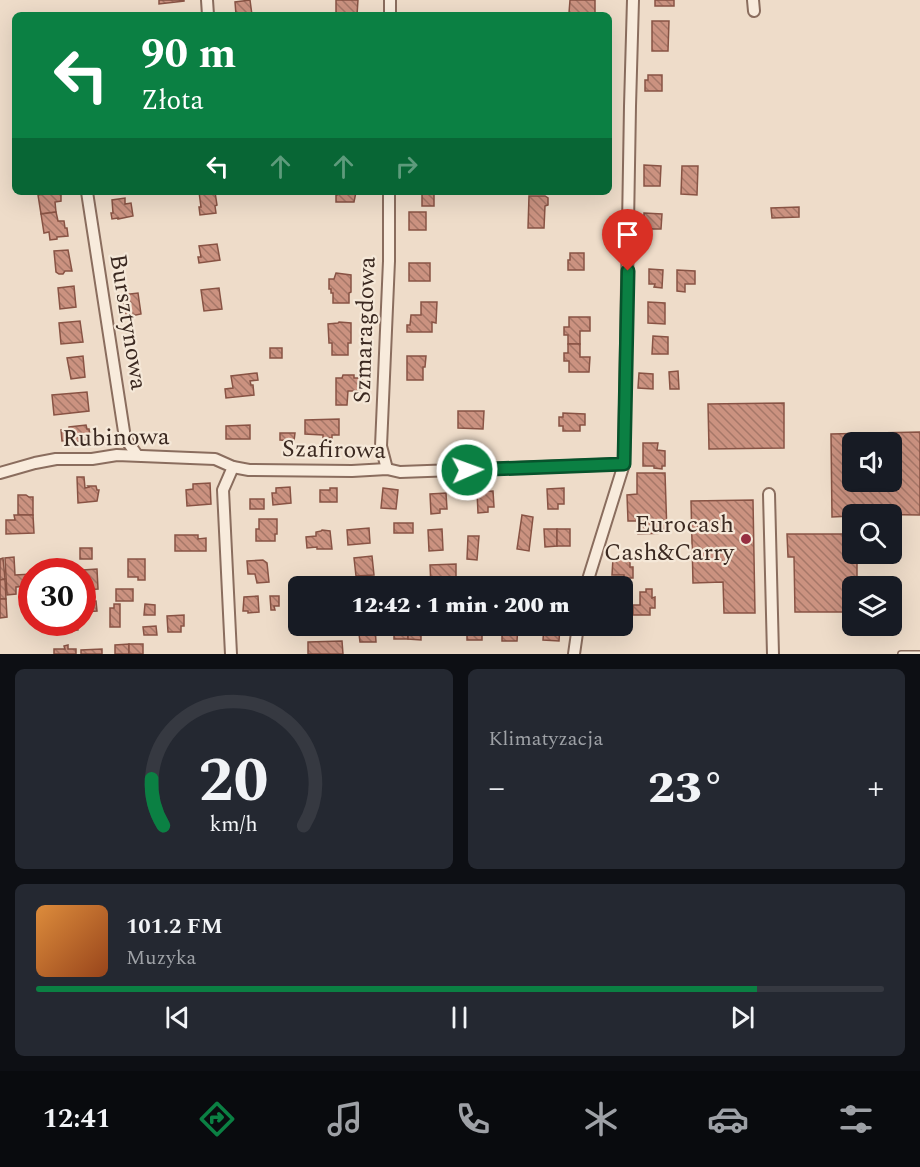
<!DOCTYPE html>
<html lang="pl">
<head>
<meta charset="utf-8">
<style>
  body { margin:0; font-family:Spectral,serif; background:#242831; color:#f1f3f6; height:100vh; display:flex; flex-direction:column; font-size:22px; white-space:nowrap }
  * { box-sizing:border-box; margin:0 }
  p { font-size:20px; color:#9ea1a6 }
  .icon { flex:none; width:33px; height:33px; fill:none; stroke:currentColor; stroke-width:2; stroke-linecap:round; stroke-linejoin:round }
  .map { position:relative; height:654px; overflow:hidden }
  .panel { display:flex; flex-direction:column; gap:15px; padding:15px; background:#0d0f14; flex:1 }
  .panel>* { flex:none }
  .hud { position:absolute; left:12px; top:12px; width:600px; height:183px; border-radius:9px; box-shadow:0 6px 24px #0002; background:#0b8043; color:#fff; overflow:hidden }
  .controls { position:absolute; left:842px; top:432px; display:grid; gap:12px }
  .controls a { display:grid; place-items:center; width:60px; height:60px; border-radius:9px; background:#171b24; box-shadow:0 6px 24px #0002; font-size:30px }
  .speed { position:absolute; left:18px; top:558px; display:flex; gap:12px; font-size:30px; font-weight:700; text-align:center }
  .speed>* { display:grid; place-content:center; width:78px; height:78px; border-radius:50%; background:#171b24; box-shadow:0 6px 24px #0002; line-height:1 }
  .speed .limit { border:9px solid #d22; background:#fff; color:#111 }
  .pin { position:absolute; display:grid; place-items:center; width:51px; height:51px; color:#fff; margin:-62px -26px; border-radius:50% 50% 50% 0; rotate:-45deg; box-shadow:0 0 6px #0007 }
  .pin .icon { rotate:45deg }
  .me { position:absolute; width:66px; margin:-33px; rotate:88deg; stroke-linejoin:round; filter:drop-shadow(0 0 4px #0008) }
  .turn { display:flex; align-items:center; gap:21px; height:126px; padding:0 30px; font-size:27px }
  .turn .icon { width:78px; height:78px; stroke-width:2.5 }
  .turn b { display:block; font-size:42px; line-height:51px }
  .lanes { display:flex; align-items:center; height:57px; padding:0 30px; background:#0003; justify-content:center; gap:30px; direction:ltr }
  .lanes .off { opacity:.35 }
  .big { font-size:45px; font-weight:800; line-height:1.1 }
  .panel .widget { flex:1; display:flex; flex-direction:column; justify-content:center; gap:9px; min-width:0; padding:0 21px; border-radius:9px; background:#242831 }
  .panel .dial { align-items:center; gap:0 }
  .dial svg { height:156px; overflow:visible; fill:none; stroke:#363941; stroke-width:7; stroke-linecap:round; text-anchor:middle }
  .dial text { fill:#f1f3f6; stroke:none }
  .song { display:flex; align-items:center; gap:18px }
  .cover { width:72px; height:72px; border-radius:9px; background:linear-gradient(135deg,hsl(30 70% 55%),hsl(20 70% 35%)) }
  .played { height:6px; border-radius:3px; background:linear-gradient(90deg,#0b8043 85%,#363941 85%) }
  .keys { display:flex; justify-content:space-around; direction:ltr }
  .heat { display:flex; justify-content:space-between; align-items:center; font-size:33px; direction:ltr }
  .panel .tiles { flex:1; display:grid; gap:15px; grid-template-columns:1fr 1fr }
  .widget:last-child { grid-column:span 2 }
  .trip { position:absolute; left:288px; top:576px; width:345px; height:60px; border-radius:9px; background:#171b24; box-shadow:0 6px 24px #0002; font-weight:800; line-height:60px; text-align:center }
  .tab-bar { display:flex; height:96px; justify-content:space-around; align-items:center; background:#090b0e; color:#9ea1a6 }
  .tab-bar .icon { width:42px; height:42px }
  .tab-bar .on { color:#0b8043 }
  .tab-bar b { font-size:27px; color:#f1f3f6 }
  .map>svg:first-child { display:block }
  .building { fill:url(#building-back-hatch); stroke:#885344; stroke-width:1.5; fill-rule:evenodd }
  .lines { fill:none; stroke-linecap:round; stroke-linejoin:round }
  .service-casing { stroke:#8a6d5e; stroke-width:8 }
  .minor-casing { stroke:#8a6d5e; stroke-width:14 }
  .service { stroke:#f8ebdc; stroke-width:5 }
  .minor { stroke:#f8ebdc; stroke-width:10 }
  .route-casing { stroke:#07532c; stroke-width:15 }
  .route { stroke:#0b8043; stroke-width:10 }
  .poi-dot { fill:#972f42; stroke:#f5e8d8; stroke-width:2 }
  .labels { text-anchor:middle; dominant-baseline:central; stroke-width:4.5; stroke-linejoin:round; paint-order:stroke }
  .street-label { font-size:24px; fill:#3b2921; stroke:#f5e8d8 }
  .poi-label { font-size:24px; fill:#3b2921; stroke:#f5e8d8; text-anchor:end }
</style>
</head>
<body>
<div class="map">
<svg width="920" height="654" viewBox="0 0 920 654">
  <defs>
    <pattern id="building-back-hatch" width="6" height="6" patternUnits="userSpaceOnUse" patternTransform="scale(1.5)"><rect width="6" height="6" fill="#cb9280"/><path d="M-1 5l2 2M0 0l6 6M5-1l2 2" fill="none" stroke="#a67768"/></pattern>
  </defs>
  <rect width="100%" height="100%" fill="#eedcc9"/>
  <g class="building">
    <polygon points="159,0 184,0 184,1 159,4"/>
    <polygon points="250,0 252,15 236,15 235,2"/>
    <polygon points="336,0 358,0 357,15 336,15"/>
    <polygon points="570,0 595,0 595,14 569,13"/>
    <rect x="655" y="0" width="19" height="6"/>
    <polygon points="652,21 669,21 668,51 652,51"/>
    <polygon points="648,75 662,75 662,91 645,91 645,80 648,80"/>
    <polygon points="644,165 661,166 660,186 644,186"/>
    <polygon points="682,166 698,166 697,195 681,194"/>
    <polygon points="43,192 62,192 63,193 61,194 61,201 55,202 56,212 41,214 38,195 44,194"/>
    <polygon points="199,192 215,192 217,205 215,206 216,213 200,215 199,207 201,207"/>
    <polygon points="337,192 356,192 354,202 336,202 336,195 337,195"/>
    <rect x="422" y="194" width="12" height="12"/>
    <polygon points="529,196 545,196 548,198 548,205 545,206 544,228 528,228"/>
    <polygon points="125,198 125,204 131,203 133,216 118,219 118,218 112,219 111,213 113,213 112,200"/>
    <polygon points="799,207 799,217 772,218 771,208"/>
    <polygon points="56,212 58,221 64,221 65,228 67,228 68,236 57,237 57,239 50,240 49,232 44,233 41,214"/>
    <rect x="409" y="212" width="17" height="18"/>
    <polygon points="644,213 662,214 661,229 647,229 647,222 644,222"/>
    <polygon points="217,244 220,260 199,263 198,257 201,257 199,246"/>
    <polygon points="68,250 72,271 65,271 63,274 59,274 56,272 54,251"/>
    <polygon points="570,253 584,253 584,270 568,270 568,260 570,260"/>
    <rect x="409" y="263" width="21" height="18"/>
    <polygon points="649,269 663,270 662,288 654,287 655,284 649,284"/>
    <polygon points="677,270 695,271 695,284 685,284 685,292 677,291"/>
    <polygon points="336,273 351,275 351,292 349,293 349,303 333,303 333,293 331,293 331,289 329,289 329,279 334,279"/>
    <polygon points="74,286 76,307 60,309 58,288"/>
    <polygon points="219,288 222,309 204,311 201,290"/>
    <polygon points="138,293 141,314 126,317 122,295"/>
    <polygon points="421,302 437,302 436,323 432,322 432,332 407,332 407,325 410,325 411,315 421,315"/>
    <polygon points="648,302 665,303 665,324 648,323"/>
    <polygon points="569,317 590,317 590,331 580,331 580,344 568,344 568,335 564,335 564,327 569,327"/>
    <polygon points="80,321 83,342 61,344 59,323"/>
    <polygon points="339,322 351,323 351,343 348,343 348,355 332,355 332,343 329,343 328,324 338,323"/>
    <polygon points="653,336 668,337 668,354 652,354"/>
    <polygon points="568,344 580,344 580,357 590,357 589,372 569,372 569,361 564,361 564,353 568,353"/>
    <rect x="270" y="348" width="12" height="10"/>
    <polygon points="83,356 85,377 71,379 67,358"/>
    <polygon points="407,356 426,356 425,367 423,367 423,380 407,380"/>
    <polygon points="678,371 679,389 670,389 669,372"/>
    <polygon points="257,373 258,380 250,381 251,385 253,385 254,395 226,398 225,389 233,388 231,376"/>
    <polygon points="639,373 653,374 653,389 638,388"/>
    <polygon points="343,375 354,375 354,378 360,378 362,380 362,384 360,385 360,391 348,391 347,405 336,405 336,378 342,378"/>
    <polygon points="87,392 89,411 54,415 52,395"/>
    <polygon points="784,403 784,448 709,449 708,404"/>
    <polygon points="458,411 484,411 483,429 458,428"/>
    <polygon points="563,413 585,414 585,425 580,425 580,431 563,431 563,426 559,426 559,417 563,417"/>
    <polygon points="339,419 339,435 332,435 332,438 323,439 323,435 305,434 305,420"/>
    <polygon points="86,425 87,429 89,429 90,435 88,435 88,439 75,442 75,441 71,441 71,440 62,441 61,430 69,429 69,427"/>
    <polygon points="250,425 250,439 226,439 226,426"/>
    <path d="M920,432V515L852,514V516L832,517L831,434ZM852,442H891V482H852Z"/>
    <polygon points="280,433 295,433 294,441 280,440"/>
    <polygon points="643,443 658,443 657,450 665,451 665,466 662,466 662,469 654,468 654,466 643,466"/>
    <polygon points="637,473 665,473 667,533 638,534 638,521 628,521 627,495 637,494"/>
    <polygon points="77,477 84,477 85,488 89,487 88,486 96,486 97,490 99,490 97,501 78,503"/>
    <polygon points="210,483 211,504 187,506 186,490 193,489 193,484"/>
    <polygon points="290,487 291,503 273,505 272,493 276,493 276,488"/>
    <polygon points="330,488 337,488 337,502 320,502 320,490 330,490"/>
    <polygon points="383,488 398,490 396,509 381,508"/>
    <polygon points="564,488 564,504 558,504 558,509 548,509 547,489"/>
    <polygon points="493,491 494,507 488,507 488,512 478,513 477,492"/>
    <polygon points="446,493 447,509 440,509 440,513 431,514 430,494"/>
    <polygon points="18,495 26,495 29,497 33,497 33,515 18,515"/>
    <rect x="250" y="499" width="14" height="10"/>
    <polygon points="753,500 755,613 724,613 723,582 693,583 691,501"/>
    <polygon points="14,515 33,515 34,533 6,534 6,520 15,520"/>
    <polygon points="522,515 533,517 529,551 517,549"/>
    <polygon points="259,519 277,519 277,534 275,534 275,541 256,541 256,529 259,529"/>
    <rect x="394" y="523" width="19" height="10"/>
    <polygon points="369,528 370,543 348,545 347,530"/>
    <polygon points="442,529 443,550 429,551 428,530"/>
    <polygon points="544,529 557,529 557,546 545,547"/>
    <rect x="557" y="529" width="13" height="17"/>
    <polygon points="322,530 330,531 332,549 317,549 317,547 307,548 306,537 316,536 316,532 321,531"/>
    <polygon points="787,534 852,534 852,554 857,554 857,586 852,586 852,612 795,612 794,557 788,557"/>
    <polygon points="175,535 198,535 198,539 206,538 206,551 175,551"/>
    <polygon points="468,536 479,536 477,560 467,559"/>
    <rect x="80" y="548" width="12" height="11"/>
    <polygon points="372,556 374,575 356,576 354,558"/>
    <polygon points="14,557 15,575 32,574 32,586 16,587 16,594 7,595 5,558"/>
    <polygon points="3,558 5,579 0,580 0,559"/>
    <polygon points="613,558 630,559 630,567 633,567 633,578 624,578 624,575 612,575"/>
    <polygon points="128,559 145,559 145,580 138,580 138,577 128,577"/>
    <polygon points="263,560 267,563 269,582 257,583 255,574 248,574 247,561"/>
    <polygon points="456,564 456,586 431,586 430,565"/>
    <polygon points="97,569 98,589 84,590 83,570"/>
    <polygon points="5,579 6,599 0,599 0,580"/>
    <rect x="116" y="589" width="17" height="12"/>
    <polygon points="646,589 652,589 652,598 655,597 655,608 650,608 650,615 633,615 633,605 640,605 640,592 646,592"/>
    <polygon points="258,596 259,612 248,613 248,611 243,611 244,597"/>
    <polygon points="270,596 279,596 279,606 274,606 275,610 271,610"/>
    <polygon points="0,599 6,599 7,617 0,618"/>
    <polygon points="96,601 97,611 83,612 83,602"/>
    <polygon points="114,604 120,604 120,627 110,627 110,608 114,608"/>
    <polygon points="145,604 155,605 155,615 144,615"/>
    <polygon points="184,615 184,626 181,626 181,632 168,632 167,616"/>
    <polygon points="66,622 77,622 78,630 67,632"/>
    <polygon points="156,626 157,635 144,635 143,627"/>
    <polygon points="306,626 332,626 332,628 306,629"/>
    <polygon points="358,626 375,626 376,642 360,642"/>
    <polygon points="391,626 408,626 408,639 394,639 394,632 391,632"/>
    <polygon points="408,626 425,626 425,632 421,632 421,640 408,639"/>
    <polygon points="461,626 483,626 483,629 485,629 485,634 482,634 482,640 467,640 467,635 461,635"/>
    <polygon points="502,626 518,626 517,641 502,641"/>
    <polygon points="544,626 560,626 559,641 543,640"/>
    <polygon points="342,641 343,654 308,654 308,642"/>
    <polygon points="129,644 129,654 115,654 115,645"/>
    <rect x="129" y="644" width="14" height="10"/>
    <polygon points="68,645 68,649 76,649 76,654 54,654 54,649 65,649 64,646"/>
    <polygon points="102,649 102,654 81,654 81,650"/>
  </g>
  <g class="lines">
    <defs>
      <polyline id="service" points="901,654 920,654"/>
      <g id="minor">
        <polyline points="207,0 208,15"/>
        <polyline points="753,0 754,11"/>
        <polyline points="390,15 390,0"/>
        <polyline points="87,192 125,438 137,455"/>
        <polyline points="387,469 381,446 389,261 389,192"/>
        <polyline points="0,473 35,463 56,459 92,459 117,455 215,459 233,467 249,470 352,471 387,469 400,472 624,464"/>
        <polyline points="769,494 773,654"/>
        <polyline points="586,586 624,464 630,106 633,0"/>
        <polyline points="231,654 223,490 233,467"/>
        <polyline points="574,654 578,626"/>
      </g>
    </defs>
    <use href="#service" class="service-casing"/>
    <use href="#minor" class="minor-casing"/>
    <use href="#service" class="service"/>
    <use href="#minor" class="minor"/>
  </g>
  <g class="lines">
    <defs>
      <polyline id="route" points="467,470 624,464 628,271"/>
    </defs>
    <use href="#route" class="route-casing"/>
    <use href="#route" class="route"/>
  </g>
  <circle class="poi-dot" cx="746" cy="539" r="6"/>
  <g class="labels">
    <g class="street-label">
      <text transform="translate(128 322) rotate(81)">Bursztynowa</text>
      <text transform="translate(365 330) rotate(-88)">Szmaragdowa</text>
      <text transform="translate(116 438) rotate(-1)">Rubinowa</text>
      <text transform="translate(334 450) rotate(1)">Szafirowa</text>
    </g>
    <g class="poi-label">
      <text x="734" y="525">Eurocash<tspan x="734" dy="28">Cash&amp;Carry</tspan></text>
    </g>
  </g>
</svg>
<div class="controls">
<a><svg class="icon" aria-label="sound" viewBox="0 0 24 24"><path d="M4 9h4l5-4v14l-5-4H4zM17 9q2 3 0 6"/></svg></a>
<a><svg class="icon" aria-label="search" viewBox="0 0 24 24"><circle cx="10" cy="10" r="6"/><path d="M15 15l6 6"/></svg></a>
<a><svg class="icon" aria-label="layers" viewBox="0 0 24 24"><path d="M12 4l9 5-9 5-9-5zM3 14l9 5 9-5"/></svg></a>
</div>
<div class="speed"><div class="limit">30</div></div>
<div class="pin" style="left:628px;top:271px;background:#d93025"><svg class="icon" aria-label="arrive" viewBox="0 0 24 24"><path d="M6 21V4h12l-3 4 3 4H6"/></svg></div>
<svg class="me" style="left:467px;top:470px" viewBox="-20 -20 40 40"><circle r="17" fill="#0b8043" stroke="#fff" stroke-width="3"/><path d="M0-11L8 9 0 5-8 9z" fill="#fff"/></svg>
<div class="trip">12:42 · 1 min · 200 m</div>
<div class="hud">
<div class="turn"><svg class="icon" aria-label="left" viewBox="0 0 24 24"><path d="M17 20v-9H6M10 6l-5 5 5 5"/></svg><div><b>90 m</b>Złota</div></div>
<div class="lanes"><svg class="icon" aria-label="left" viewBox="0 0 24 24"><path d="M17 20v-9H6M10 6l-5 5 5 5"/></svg><svg class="icon off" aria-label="ahead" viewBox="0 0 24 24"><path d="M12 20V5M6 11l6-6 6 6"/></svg><svg class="icon off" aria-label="ahead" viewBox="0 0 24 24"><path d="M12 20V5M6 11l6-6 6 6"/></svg><svg class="icon off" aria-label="right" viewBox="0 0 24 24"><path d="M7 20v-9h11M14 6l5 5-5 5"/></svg></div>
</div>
</div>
<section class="panel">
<div class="tiles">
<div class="widget dial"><svg viewBox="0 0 100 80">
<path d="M14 69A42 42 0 1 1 86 69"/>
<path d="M14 69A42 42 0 0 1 8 45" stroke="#0b8043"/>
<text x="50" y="56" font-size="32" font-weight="700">20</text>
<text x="50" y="72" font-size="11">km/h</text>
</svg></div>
<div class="widget"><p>Klimatyzacja</p>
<div class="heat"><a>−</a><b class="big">23°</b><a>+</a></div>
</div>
<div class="widget">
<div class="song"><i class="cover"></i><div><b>101.2 FM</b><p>Muzyka</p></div></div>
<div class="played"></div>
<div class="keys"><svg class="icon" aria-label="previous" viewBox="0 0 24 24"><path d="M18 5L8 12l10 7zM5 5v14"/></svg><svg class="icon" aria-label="pause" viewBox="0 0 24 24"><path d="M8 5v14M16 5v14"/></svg><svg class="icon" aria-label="next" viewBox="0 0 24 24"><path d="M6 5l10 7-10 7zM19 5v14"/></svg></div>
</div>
</div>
</section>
<nav class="tab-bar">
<b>12:41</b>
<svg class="icon on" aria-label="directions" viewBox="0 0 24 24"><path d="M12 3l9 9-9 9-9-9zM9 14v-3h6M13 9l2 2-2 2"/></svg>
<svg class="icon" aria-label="music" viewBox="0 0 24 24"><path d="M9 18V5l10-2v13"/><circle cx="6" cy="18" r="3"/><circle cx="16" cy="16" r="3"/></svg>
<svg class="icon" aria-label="phone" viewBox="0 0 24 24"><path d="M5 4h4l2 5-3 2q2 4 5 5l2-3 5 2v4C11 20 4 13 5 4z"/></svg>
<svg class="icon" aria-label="climate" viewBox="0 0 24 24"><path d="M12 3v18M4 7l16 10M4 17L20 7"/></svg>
<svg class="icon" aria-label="car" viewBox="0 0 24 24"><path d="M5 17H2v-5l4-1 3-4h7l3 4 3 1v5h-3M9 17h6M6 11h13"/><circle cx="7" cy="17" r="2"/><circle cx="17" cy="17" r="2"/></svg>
<svg class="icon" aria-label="filters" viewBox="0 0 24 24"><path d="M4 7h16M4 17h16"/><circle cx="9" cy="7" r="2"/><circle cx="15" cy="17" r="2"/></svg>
</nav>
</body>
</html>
